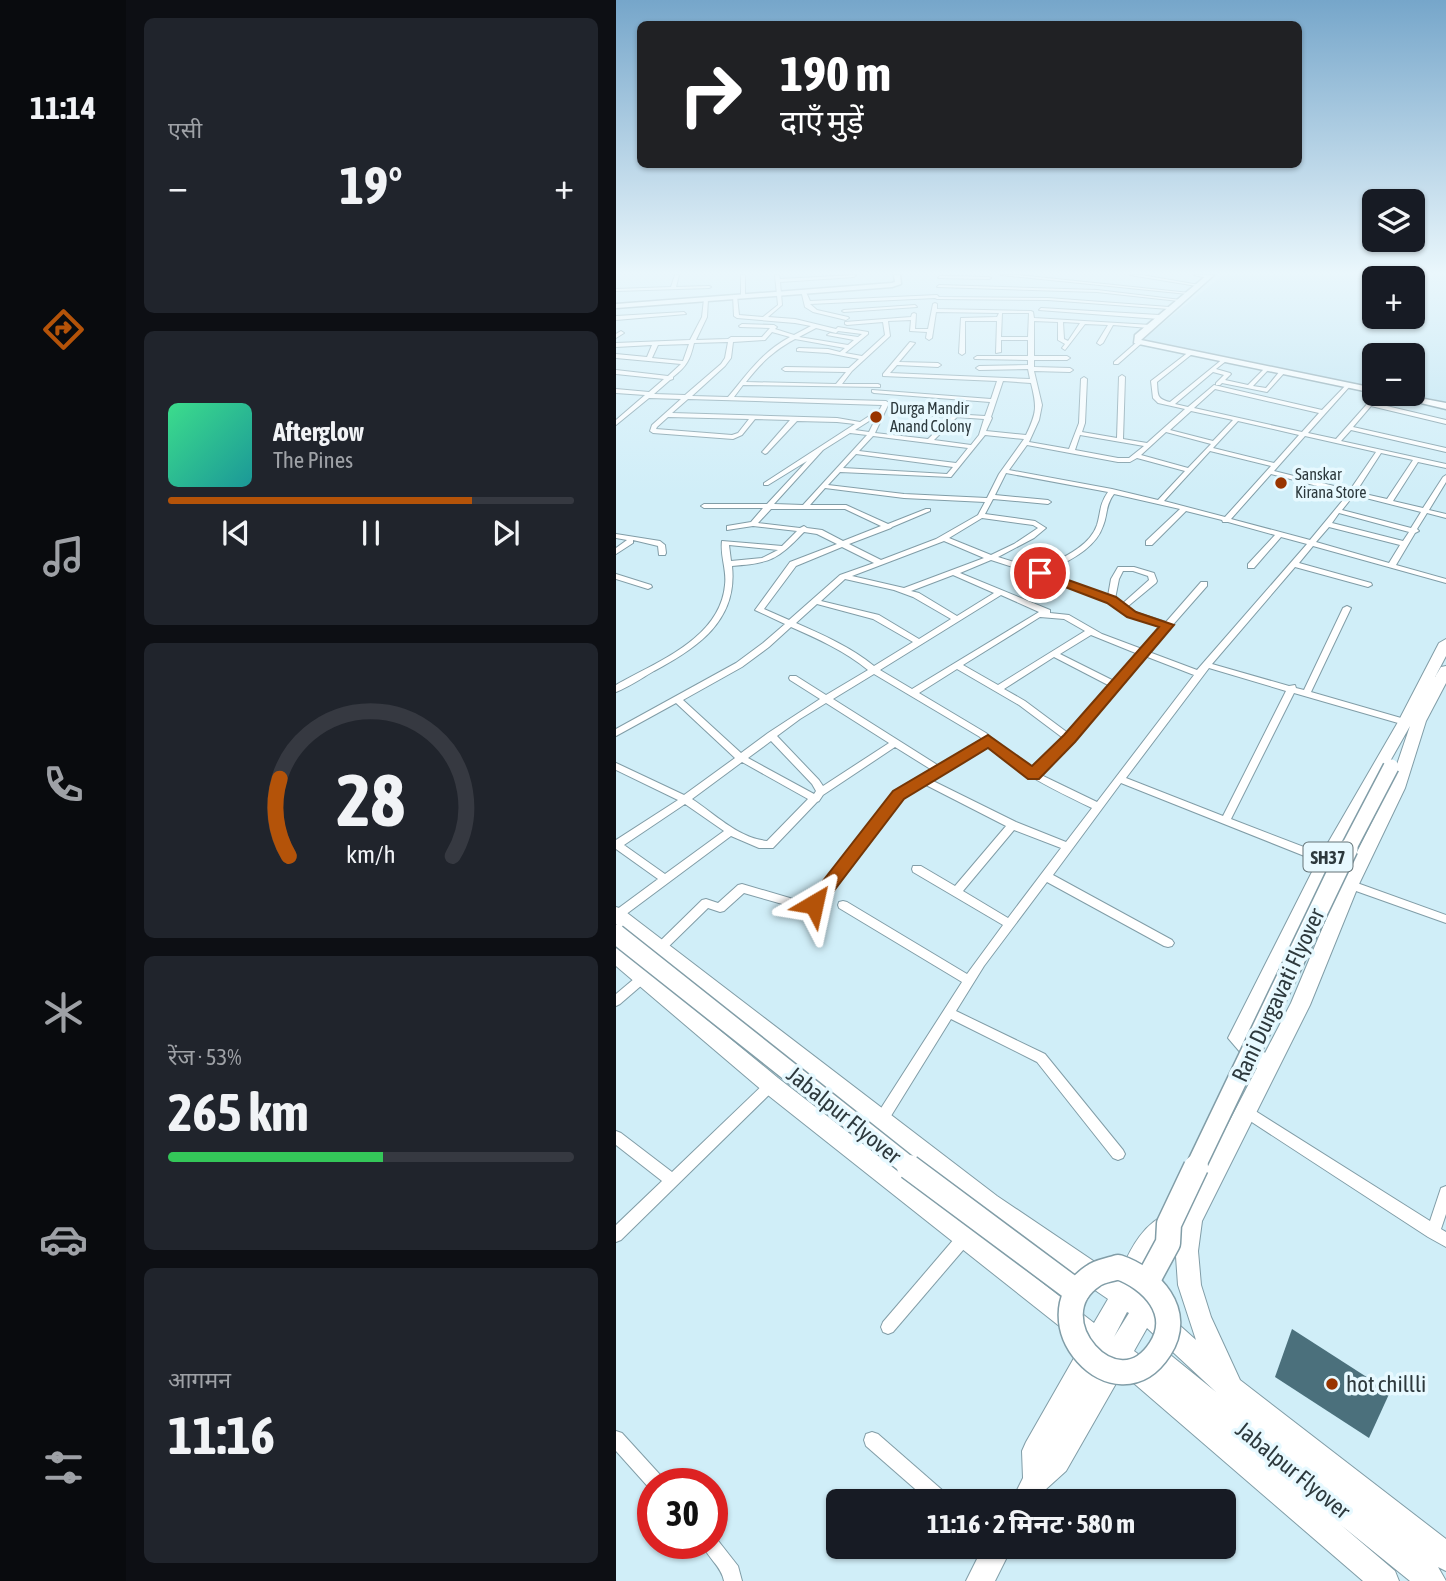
<!DOCTYPE html>
<html lang="hi">
<head>
<meta charset="utf-8">
<style>
  body { margin:0; font-family:"Asap Condensed","Noto Sans Devanagari",sans-serif; background:#20242c; color:#f1f3f6; height:100vh; display:flex; flex-direction:column; font-size:26px; white-space:nowrap }
  * { box-sizing:border-box; margin:0 }
  p { font-size:23px; color:#9ea1a6 }
  .icon { flex:none; width:38px; height:38px; fill:none; stroke:currentColor; stroke-width:2; stroke-linecap:round; stroke-linejoin:round }
  .map { position:relative; flex:1; overflow:hidden }
  .panel { display:flex; flex-direction:column; gap:18px; padding:18px; background:#0d0f14; width:490px }
  .panel>* { flex:none }
  .hud { position:absolute; left:21px; top:21px; width:665px; height:147px; border-radius:10px; box-shadow:0 2px 5px #0004; background:#202124; color:#fff; overflow:hidden }
  .tools { position:absolute; left:746px; top:189px; display:grid; gap:14px }
  .tools a { display:grid; place-items:center; width:63px; height:63px; border-radius:10px; background:#171b24; box-shadow:0 2px 5px #0004; font-size:35px }
  .speed { position:absolute; left:21px; top:1468px; display:flex; gap:14px; font-size:35px; font-weight:700; text-align:center }
  .speed>* { display:grid; place-content:center; width:91px; height:91px; border-radius:50%; background:#171b24; box-shadow:0 2px 5px #0004; line-height:1 }
  .speed .limit { border:10px solid #d22; background:#fff; color:#111 }
  .pin { position:absolute; display:grid; place-items:center; width:60px; height:60px; color:#fff; margin:-30px; border:4px solid #fff; border-radius:50%; box-shadow:0 2px 7px #0007 }
  .me { position:absolute; width:77px; margin:-38px; rotate:36deg; stroke-linejoin:round; filter:drop-shadow(0 0 5px #0008) }
  .turn { display:flex; align-items:center; gap:24px; height:147px; padding:0 28px; font-size:32px }
  .turn .icon { width:91px; height:91px; stroke-width:2.5 }
  .turn b { display:block; font-size:49px; line-height:60px }
  .big { font-size:52px; font-weight:700; line-height:1.1 }
  .panel .card { flex:1; display:flex; flex-direction:column; justify-content:center; gap:10px; min-width:0; padding:0 24px; border-radius:10px; background:#20242c }
  .panel .dial { align-items:center; gap:0 }
  .dial svg { height:182px; overflow:visible; fill:none; stroke:#363941; stroke-width:7; stroke-linecap:round; text-anchor:middle }
  .dial text { fill:#f1f3f6; stroke:none }
  .song { display:flex; align-items:center; gap:21px }
  .cover { width:84px; height:84px; border-radius:10px; background:linear-gradient(135deg,hsl(150 70% 55%),hsl(180 70% 35%)) }
  .played { height:7px; border-radius:4px; background:linear-gradient(90deg,#b45309 75%,#363941 75%) }
  .keys { display:flex; justify-content:space-around; direction:ltr }
  .heat { display:flex; justify-content:space-between; align-items:center; font-size:38px; direction:ltr }
  .charge { height:10px; border-radius:5px; background:linear-gradient(90deg,#34c759 53%,#363941 0) }
  .trip { position:absolute; left:210px; top:1489px; width:410px; height:70px; border-radius:10px; background:#171b24; box-shadow:0 2px 5px #0004; font-weight:700; line-height:70px; text-align:center }
  main { display:flex; flex:1; min-height:0 }
  .tabs { display:flex; flex-direction:column; width:126px; justify-content:space-around; align-items:center; background:#090b0e; color:#9ea1a6 }
  .tabs .icon { width:49px; height:49px }
  .tabs .on { color:#b45309 }
  .tabs b { font-size:32px; color:#f1f3f6 }
  .map>svg:first-child { display:block }
  .built { fill:#bee4f2; fill-rule:evenodd }
  .building { fill:#4b707c }
  .lines { fill:none; stroke-linecap:round; stroke-linejoin:round }
  .street-casing { stroke:#819da7; stroke-width:2 }
  .secondary-casing { stroke:#819da7; stroke-width:3 }
  .primary-casing { stroke:#819da7; stroke-width:2 }
  .street { fill:#fff; fill-rule:evenodd }
  .secondary { fill:#fff; fill-rule:evenodd }
  .primary { fill:#fff; fill-rule:evenodd }
  .primary-bridge-far2-casing { stroke:#819da7; stroke-width:18; stroke-linecap:butt }
  .primary-bridge-far1-casing { stroke:#819da7; stroke-width:22; stroke-linecap:butt }
  .primary-bridge-casing { stroke:#819da7; stroke-width:27; stroke-linecap:butt }
  .primary-bridge-far2 { stroke:#fff; stroke-width:15 }
  .primary-bridge-far1 { stroke:#fff; stroke-width:19 }
  .primary-bridge { stroke:#fff; stroke-width:24 }
  .route { fill:#b45309; stroke:#753606; stroke-width:2 }
  .poi-dot { fill:#983400; stroke:#e7f9ff; stroke-width:2.5 }
  .labels { text-anchor:middle; dominant-baseline:central; stroke-width:7; stroke-linejoin:round; paint-order:stroke }
  .far-poi-label { font-size:16px; fill:#2d393d; stroke:#e7f9ff; text-anchor:start }
  .shield { fill:#e7f9ff; stroke:#657377; stroke-width:2 }
  .shield-label { font-size:18px; font-weight:bold; fill:#2d393d }
  .near-street-label { font-size:23px; fill:#2d393d; stroke:#e7f9ff }
  .near-poi-label { font-size:23px; fill:#2d393d; stroke:#e7f9ff; text-anchor:start }
</style>
</head>
<body>
<main>
<nav class="tabs">
<b>11:14</b>
<svg class="icon on" aria-label="directions" viewBox="0 0 24 24"><path d="M12 3l9 9-9 9-9-9zM9 14v-3h6M13 9l2 2-2 2"/></svg>
<svg class="icon" aria-label="music" viewBox="0 0 24 24"><path d="M9 18V5l10-2v13"/><circle cx="6" cy="18" r="3"/><circle cx="16" cy="16" r="3"/></svg>
<svg class="icon" aria-label="phone" viewBox="0 0 24 24"><path d="M5 4h4l2 5-3 2q2 4 5 5l2-3 5 2v4C11 20 4 13 5 4z"/></svg>
<svg class="icon" aria-label="climate" viewBox="0 0 24 24"><path d="M12 3v18M4 7l16 10M4 17L20 7"/></svg>
<svg class="icon" aria-label="car" viewBox="0 0 24 24"><path d="M5 17H2v-5l4-1 3-4h7l3 4 3 1v5h-3M9 17h6M6 11h13"/><circle cx="7" cy="17" r="2"/><circle cx="17" cy="17" r="2"/></svg>
<svg class="icon" aria-label="filters" viewBox="0 0 24 24"><path d="M4 7h16M4 17h16"/><circle cx="9" cy="7" r="2"/><circle cx="15" cy="17" r="2"/></svg>
</nav>
<section class="panel">
<div class="card"><p>एसी</p>
<div class="heat"><a>−</a><b class="big">19°</b><a>+</a></div>
</div>
<div class="card">
<div class="song"><i class="cover"></i><div><b>Afterglow</b><p>The Pines</p></div></div>
<div class="played"></div>
<div class="keys"><svg class="icon" aria-label="previous" viewBox="0 0 24 24"><path d="M18 5L8 12l10 7zM5 5v14"/></svg><svg class="icon" aria-label="pause" viewBox="0 0 24 24"><path d="M8 5v14M16 5v14"/></svg><svg class="icon" aria-label="next" viewBox="0 0 24 24"><path d="M6 5l10 7-10 7zM19 5v14"/></svg></div>
</div>
<div class="card dial"><svg viewBox="0 0 100 80">
<path d="M14 69A42 42 0 1 1 86 69"/>
<path d="M14 69A42 42 0 0 1 10 35" stroke="#b45309"/>
<text x="50" y="56" font-size="32" font-weight="700">28</text>
<text x="50" y="72" font-size="11">km/h</text>
</svg></div>
<div class="card"><p>रेंज · 53%</p><b class="big">265 km</b><div class="charge"></div></div>
<div class="card"><p>आगमन</p><b class="big">11:16</b></div>
</section>
<div class="map">
<svg width="830" height="1581" viewBox="0 0 830 1581">
  <rect width="100%" height="100%" fill="#d0eef8"/>
  <path class="built" d="M607,275H830V402L791,394H796V355H758V387L527,339ZM758,278H796V317H758Z"/>
  <polygon class="building" points="676,1329 774,1392 753,1438 659,1377"/>
  <g class="lines">
    <defs>
      <g id="street">
        <polygon points="59,275 63,275 60,287 93,286 95,287 93,288 0,291 0,289 55,287"/>
        <polygon points="125,275 129,275 129,296 127,297 125,296"/>
        <path d="M159,275H163L164,279L240,275L238,277L164,282L166,305L152,317L179,319L220,329L222,327L252,332V334L229,353L246,356L269,335L267,322L231,325L229,324V322L295,317L296,314L298,313L300,314L299,329H312L317,304L319,303L321,304V309L415,311L417,312L418,318L535,325V327L533,328L497,325L487,343L484,345L481,343L492,325L469,324L449,350L446,348L449,344L442,340V322L418,321V356H451L454,358L451,360H418V367L454,368L457,370L454,372L418,371L426,405L423,420L413,442L453,449L463,423L465,379L468,377L471,379L469,423L466,432L501,438L503,377L506,375L509,377L507,439L531,443L569,409L542,403L537,398L535,381L574,351L577,353L576,354L541,382C542,394 540,399 554,402L608,358L611,360L610,361L600,369L614,373L615,374L609,380L632,385L650,367L653,369L637,386L650,388L664,371L669,372L651,392L606,383L604,385H600V383L608,375L597,372L559,404L572,407L598,385L706,410L732,383L735,385L734,386L692,433L720,439L760,394H766L758,403L830,420V424L755,406L737,427L830,448V452L735,430L725,441L830,464V468L802,462L777,501L807,508L827,477L830,475V482L813,510L830,514V518L811,513L801,529L803,531L799,533L780,565L830,579V583L697,546L683,563L755,583L756,585L752,587L679,567L596,664L673,686L679,685L680,688L688,690L727,608L731,606L735,608L695,692L792,720L793,722L789,725L678,693L615,819L714,857L715,860L714,863H706L505,783L437,875L556,940L558,943L556,946L552,947L548,946L431,882L368,966L340,1011L429,1054L507,1150L509,1154L507,1158L502,1160L497,1158L421,1062L335,1019L270,1124L265,1126L260,1124L259,1120L260,1116L346,982L223,908L222,905L223,902L227,901L231,902L351,974L387,925L297,872L296,869L297,866H305L339,886L390,826L308,784L286,797L202,907L184,909L128,893L108,911L104,912L92,908L47,952L43,953L39,952L37,949L39,946L86,900L90,899L102,903L122,885L126,884L184,901L195,900L280,793L316,770L279,747L207,795L203,801L201,802L157,848H143L115,836L5,918L0,919V910L42,879L0,849V840L62,800L0,770V763L68,795L119,758L60,703L0,736V729L120,663L147,643L169,624L139,610L174,562L221,544L201,534L188,532C161,560 155,563 116,566C122,621 81,648 38,671C26,678 13,687 0,692V685C40,662 104,639 109,585C111,570 104,556 106,541L166,546L181,531L137,526L111,530V526L135,522L147,508H88L85,506L88,504H151L191,461L152,485H148V483L239,424L221,422L181,421L151,453L149,454L146,452L147,451L174,420L139,419L126,435L117,439L37,433L34,431L36,425L65,399L33,398L0,425V420L29,395L0,393V389L33,392L48,379L0,374V370L52,376L65,364L0,358V354L31,357L36,345L0,347V343L74,340L86,317L88,299L90,298L92,299L91,317L80,340L112,339L115,337H146L154,328L124,327L123,326L126,324L158,325L161,327L159,329L178,335L195,326L179,323L121,318L118,316L117,295L121,296L123,315L147,317L162,305ZM320,312L383,313L381,317L345,318L343,353L346,355L349,353V321H381L380,353L385,352V340H412V356H361L358,358L359,359L412,360V365L363,366L360,368L363,370L412,369L414,379L274,373L281,365L322,367L325,365L322,363L283,362L299,343L294,342L267,374V376L381,381L375,399L256,390V392L258,393L374,402L369,416L303,412V414L305,415L335,417L312,439L259,433L273,403L270,401L118,397L127,385L264,387V385L262,384H226L236,371L274,336L272,321L295,320L294,331L311,332L310,338L313,340L316,338ZM386,313H413L412,337H385ZM447,322L464,323L452,341L448,339ZM200,328L220,333L222,331L246,334L242,337L214,333L211,335L238,340L232,345L183,337ZM156,332L174,337C146,352 132,373 112,397L76,396L109,366L115,358L117,342L149,340ZM179,339L229,348L224,352L212,349L183,348L181,349V351L212,353L243,359L233,368L169,367L166,369L169,371L230,372L220,384L130,382C145,363 157,351 179,339ZM112,342L109,358L105,364L69,395L38,394L54,380L57,379V377C71,366 74,360 78,343ZM73,344L67,361L36,358L42,345ZM387,381L415,383C421,407 421,412 410,435L370,431L376,418L375,417ZM599,389L703,413L686,432L578,408ZM72,399L266,405L264,409L244,422L221,418L56,413ZM575,411L617,420L597,441L554,430ZM261,416L253,432L239,430ZM52,417L133,419L122,433L116,435L40,429L41,427ZM341,417L368,419L363,435L355,445L318,440ZM622,421L683,435L658,463L597,448ZM550,432L595,444L572,468L525,455ZM234,433L251,435L187,505L158,504L207,450ZM369,435L408,439L383,474L371,498L288,494L212,485L224,472L335,477ZM464,435L528,446L513,458H502L459,450ZM257,436L352,448L340,463L243,451ZM689,436L760,452L734,490L658,471ZM411,445L502,462H514L521,458L569,471L542,500L496,489L393,470ZM594,451L655,466L609,517L548,501ZM765,453L797,460L771,499L740,492ZM240,454L337,467L331,474L227,468ZM390,473L492,492C483,505 485,512 481,525C473,548 443,559 423,570L382,557L418,538L430,528L419,521L369,514L377,499L432,504L435,502L432,500L379,495ZM655,474L732,494L694,540L615,519ZM209,488L288,498L369,502L362,515L320,539L265,560L233,544L275,528L276,527L314,511V509H310L272,524L230,505H194ZM498,494L564,509L530,541V545H536L570,511L606,520L607,522H612L659,535L632,564V568H638L665,537L691,544L581,670L533,652L591,586V582H585L550,622L519,612L511,607L540,583L541,581L538,573L518,567H502L495,579L492,596L430,573C451,561 479,550 487,526C492,514 489,506 498,494ZM738,495L805,512L795,528L726,510ZM155,509H229L265,526L227,541L206,530L191,528L188,526L184,528L142,523ZM723,513L793,532L787,541L716,523ZM366,518L417,525L422,528L398,544L375,555L333,538ZM713,527L784,545L773,563L700,542ZM328,541L368,558L288,588L236,576ZM113,545L162,550L146,558L115,561ZM226,547L258,563L224,575L173,620L148,609L180,566ZM375,560L443,582L492,602L513,616L547,626L526,649L486,634L453,615L434,613V610L344,573ZM507,571H517L532,576L533,580L506,604L499,599L503,579ZM337,575L378,593L341,616L303,593L295,591ZM229,579L278,590L297,597L335,619L303,639L263,615L205,601ZM385,595L423,612L296,689L264,670ZM201,604L257,619L297,642L258,666C235,647 207,635 180,623ZM424,617L448,619L469,631L382,685L347,665ZM175,627C202,639 229,651 252,670L210,695L180,676H174L173,678L174,680L204,699L152,733L125,753L67,700L126,667L153,647ZM475,635L522,654L498,681L444,654ZM529,656L578,675L481,802L423,774L456,740ZM438,657L494,686L452,733L409,701L388,689ZM593,668L670,691L607,816L510,778ZM341,669L403,705L447,738L416,770L395,756L370,733L303,693ZM258,674L364,737L366,739L323,766L217,699ZM210,703L273,743L207,786L203,780L161,736L184,719ZM155,741L196,784L200,791L198,794L132,758ZM372,744C404,774 437,789 476,808L450,842L400,822L315,780ZM126,762L192,799L151,841C122,838 99,814 76,799ZM69,804L108,831L49,874L8,845ZM398,830L445,848L392,918L347,891Z"/>
        <polygon points="385,275 402,275 574,293 572,294"/>
        <polygon points="514,275 526,275 583,285 581,286"/>
        <polygon points="578,275 589,275 594,277 592,278"/>
        <polygon points="324,276 373,277 375,278 373,279 322,278"/>
        <polygon points="323,285 481,290 565,300 563,301 481,292 321,287"/>
        <polygon points="185,290 189,290 194,301 321,295 323,297 432,298 553,307 555,308 553,309 432,300 321,299 319,298 194,304 201,310 232,317 233,318 230,320 197,312 189,307"/>
        <polygon points="299,305 301,307 228,312 226,311 228,310"/>
        <polygon points="425,308 543,315 546,317 543,319 423,310"/>
        <polygon points="68,312 70,314 0,320 0,316"/>
        <polygon points="5,331 8,333 0,338 0,334"/>
        <polygon points="522,341 527,342 502,364 498,364 498,362"/>
        <polygon points="0,534 44,541 49,545 50,553 49,555 43,555 42,546 38,545 17,540 17,543 0,554 0,548 11,540 0,538"/>
        <polygon points="0,574 35,585 36,587 32,589 0,579"/>
        <polygon points="730,879 830,915 830,923 726,886 725,883 726,880"/>
        <polygon points="29,971 33,973 35,976 33,979 4,1004 0,1006 0,994 25,973"/>
        <polygon points="155,1079 159,1081 161,1085 159,1089 5,1240 0,1242 0,1225 46,1181 0,1145 0,1131 5,1133 56,1172 151,1081"/>
        <polygon points="630,1105 814,1221 825,1188 830,1186 830,1214 825,1229 830,1232 830,1247 812,1237 625,1115 624,1111 625,1107"/>
        <polygon points="349,1230 354,1232 356,1237 354,1242 277,1332 272,1334 267,1332 265,1327 267,1322 344,1232"/>
        <polygon points="0,1431 6,1433 47,1478 49,1484 37,1484 37,1490 35,1490 0,1451"/>
        <polygon points="256,1432 262,1434 333,1496 335,1502 314,1502 250,1446 248,1440 250,1434"/>
        <path d="M96,1536L100,1538L122,1566L126,1581H108C106,1567 91,1557 86,1544H96Z"/>
      </g>
      <g id="secondary">
        <polygon points="278,275 284,275 285,284 276,287 0,308 0,304 276,283 279,282"/>
        <polygon points="591,275 598,275 525,340 758,388 758,393 518,343 519,335"/>
        <polygon points="767,394 782,394 830,403 830,409"/>
      </g>
      <g id="primary">
        <path d="M830,639V656L819,677L825,667L830,666V683L810,721L789,788L743,884L694,1005L586,1221L582,1251L585,1285L595,1317L624,1380L830,1539V1571L822,1567L830,1581H794L725,1525L779,1571L783,1581H747L506,1373L450,1471L429,1490L423,1502H395L407,1478L406,1451L410,1442L466,1344L148,1092L0,966V948L6,950L162,1078L478,1323L492,1299L365,1212L0,924V907L6,909L381,1196L504,1279L508,1276L505,1271C515,1247 528,1223 553,1213L560,1216L567,1211L641,1068L636,1066L612,1038L702,860L782,722L823,643ZM794,726L773,788L725,884L675,1003L649,1053L633,1036L718,860ZM559,1242L562,1285L580,1340L542,1306L544,1302L540,1294L532,1290L523,1291L525,1286L522,1280L545,1243L551,1245ZM511,1312L513,1313L498,1337ZM531,1328L600,1392L547,1349L538,1346L529,1349L526,1357L518,1351Z"/>
        <polygon points="367,1547 396,1547 379,1581 350,1581"/>
      </g>
    </defs>
    <use href="#street" class="street-casing"/>
    <use href="#secondary" class="secondary-casing"/>
    <use href="#primary" class="primary-casing"/>
    <use href="#street" class="street"/>
    <use href="#secondary" class="secondary"/>
    <use href="#primary" class="primary"/>
    <defs>
      <polyline id="primary-bridge-far2" points="731,851 775,767"/>
      <g id="primary-bridge-far1">
        <polyline points="0,934 295,1168"/>
        <polyline points="579,1168 732,849"/>
      </g>
      <g id="primary-bridge">
        <polyline points="293,1167 461,1292"/>
        <path d="M502,1267C535,1278 568,1312 544,1349C500,1417 414,1318 477,1276C483,1271 494,1270 502,1267Z"/>
        <polyline points="532,1280 552,1243 553,1224 580,1167"/>
      </g>
    </defs>
    <use href="#primary-bridge-far2" class="primary-bridge-far2-casing"/>
    <use href="#primary-bridge-far1" class="primary-bridge-far1-casing"/>
    <use href="#primary-bridge" class="primary-bridge-casing"/>
    <use href="#primary-bridge-far2" class="primary-bridge-far2"/>
    <use href="#primary-bridge-far1" class="primary-bridge-far1"/>
    <use href="#primary-bridge" class="primary-bridge"/>
  </g>
  <linearGradient id="sky" x2="0" y2="1"><stop stop-color="#76a6ca"/><stop offset="0.55" stop-color="#eaf7fc"/><stop offset="1" stop-color="#eaf7fc" stop-opacity="0"/></linearGradient>
  <rect width="830" height="496" fill="url(#sky)"/>
  <polygon class="route" points="424,570 500,597 520,612 558,625 459,742 423,779 412,779 372,748 288,799 204,909 192,909 189,904 192,900 277,791 372,735 416,766 448,735 543,627 511,617 491,603 420,576 418,573"/>
  <g class="poi-dot">
    <circle cx="260" cy="417" r="7"/>
    <circle cx="665" cy="483" r="7"/>
    <circle cx="716" cy="1384" r="7"/>
  </g>
  <g class="labels">
    <g class="far-poi-label">
      <text x="274" y="408">Durga Mandir<tspan x="274" dy="18">Anand Colony</tspan></text>
      <text x="679" y="474">Sanskar<tspan x="679" dy="18">Kirana Store</tspan></text>
    </g>
    <rect class="shield" x="687.5" y="842.5" width="49" height="29" rx="5"/>
    <g class="shield-label">
      <text x="712" y="857">SH37</text>
    </g>
    <g class="near-street-label">
      <text transform="translate(662 995) rotate(-65)">Rani Durgavati Flyover</text>
      <text transform="translate(228 1115) rotate(39)">Jabalpur Flyover</text>
      <text transform="translate(677 1470) rotate(39)">Jabalpur Flyover</text>
    </g>
    <g class="near-poi-label">
      <text x="730" y="1384">hot chillli</text>
    </g>
  </g>
</svg>
<div class="tools">
<a><svg class="icon" aria-label="layers" viewBox="0 0 24 24"><path d="M12 4l9 5-9 5-9-5zM3 14l9 5 9-5"/></svg></a>
<a>+</a>
<a>−</a>
</div>
<div class="speed"><div class="limit">30</div></div>
<div class="pin" style="left:424px;top:573px;background:#d93025"><svg class="icon" aria-label="arrive" viewBox="0 0 24 24"><path d="M6 21V4h12l-3 4 3 4H6"/></svg></div>
<svg class="me" style="left:198px;top:904px" viewBox="-20 -20 40 40"><path d="M0-17L14 15 0 8-14 15z" fill="#b45309" stroke="#fff" stroke-width="4"/></svg>
<div class="trip">11:16 · 2 मिनट · 580 m</div>
<div class="hud">
<div class="turn"><svg class="icon" aria-label="right" viewBox="0 0 24 24"><path d="M7 20v-9h11M14 6l5 5-5 5"/></svg><div><b>190 m</b>दाएँ मुड़ें</div></div>
</div>
</div>
</main>
</body>
</html>
